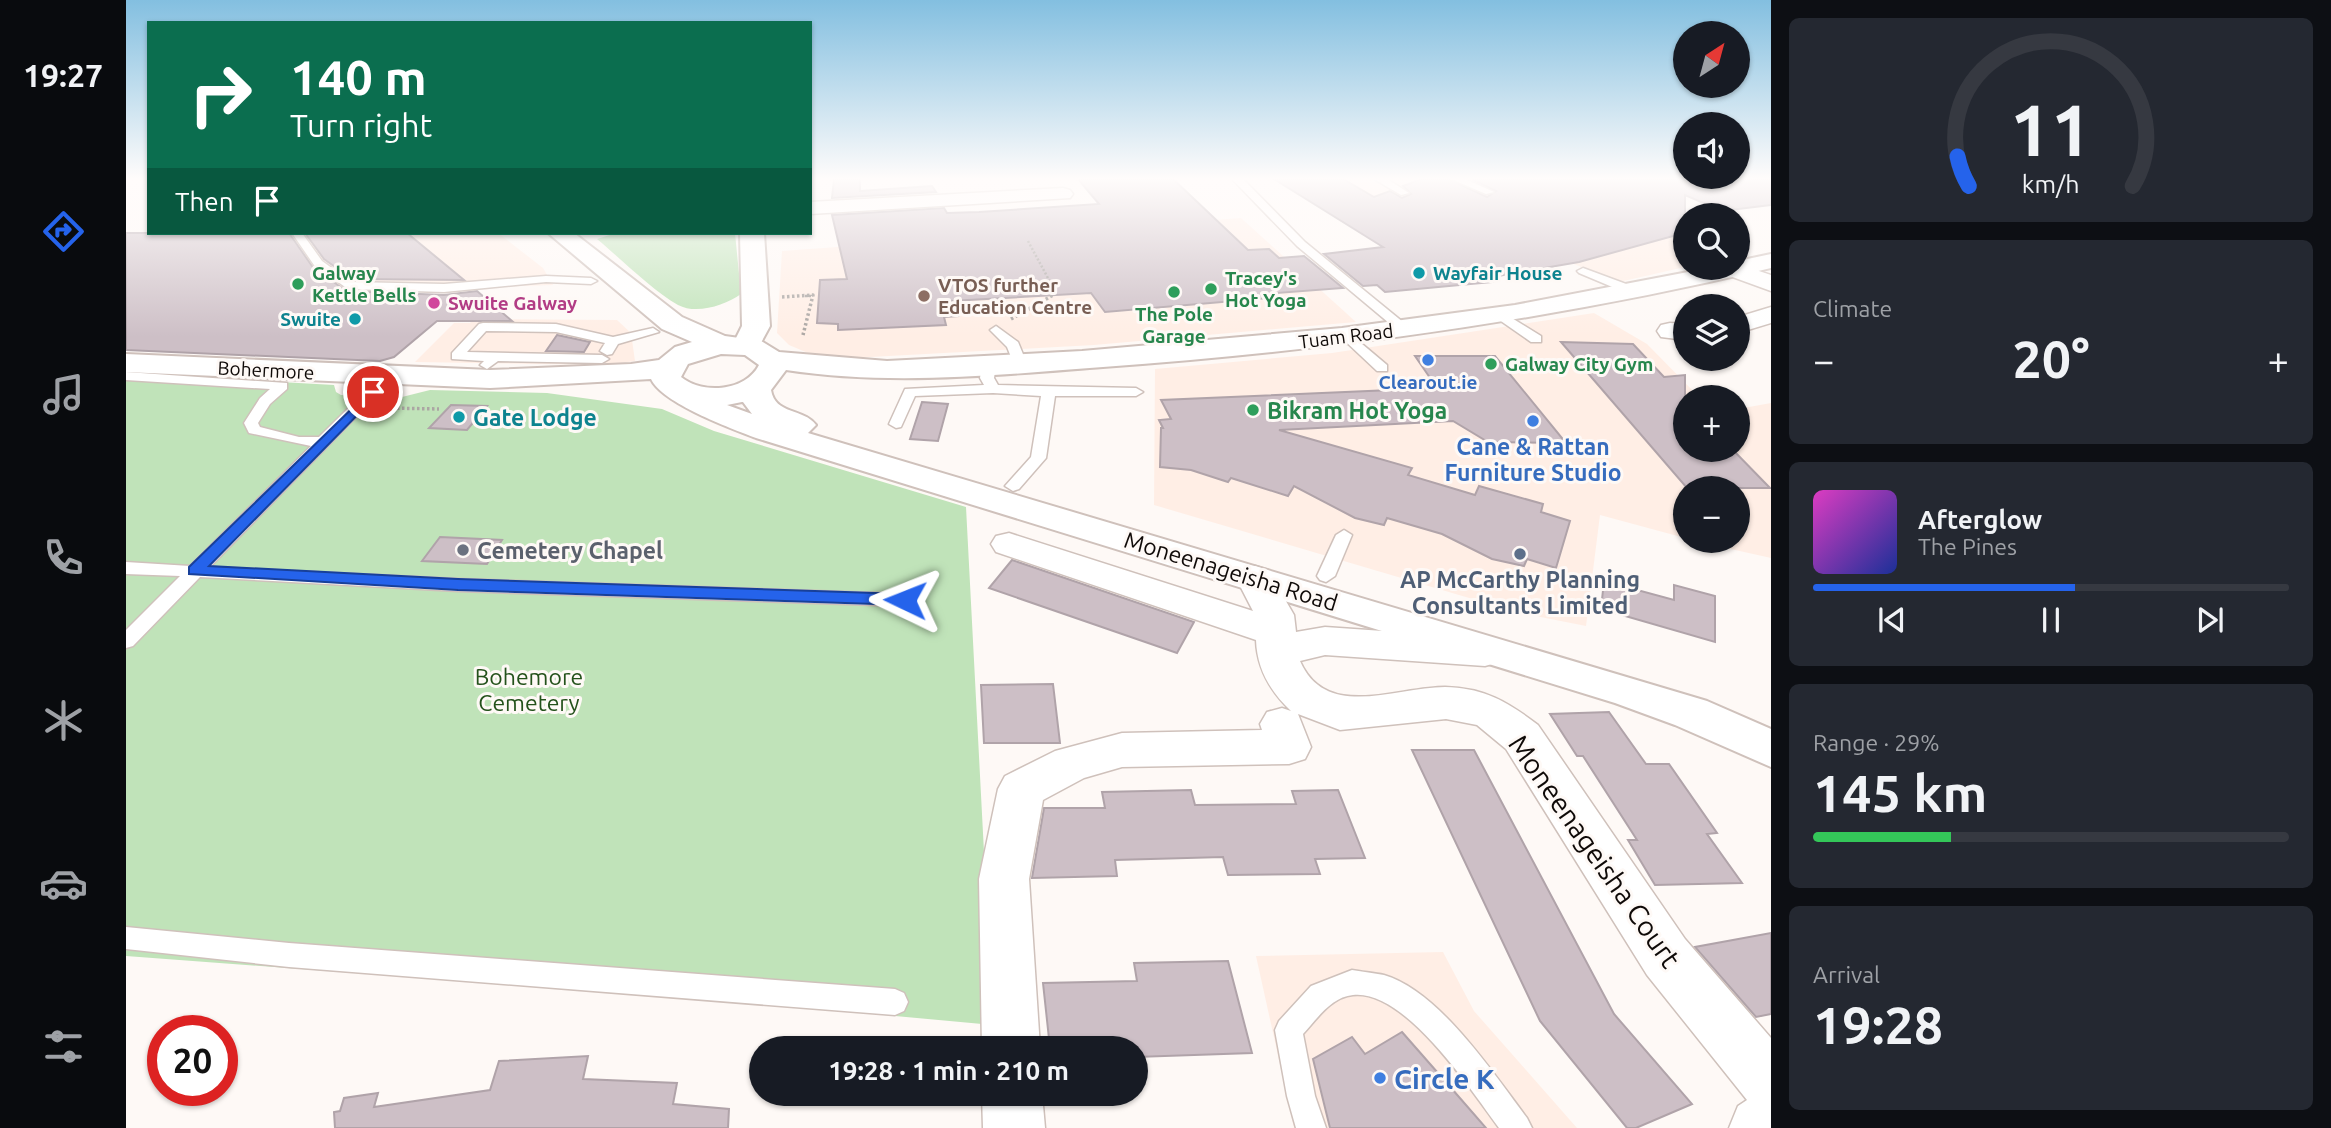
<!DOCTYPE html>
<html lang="en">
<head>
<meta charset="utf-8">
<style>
  body { margin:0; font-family:Ubuntu,sans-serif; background:#242831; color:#f1f3f6; height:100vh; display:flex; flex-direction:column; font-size:26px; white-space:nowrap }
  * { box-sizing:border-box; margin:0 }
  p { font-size:23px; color:#9ea1a6 }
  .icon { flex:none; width:38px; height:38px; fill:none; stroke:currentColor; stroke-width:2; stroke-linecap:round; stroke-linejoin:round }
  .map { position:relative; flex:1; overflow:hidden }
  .side { display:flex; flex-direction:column; gap:18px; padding:18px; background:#0d0f14; width:560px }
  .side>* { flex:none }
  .guide { position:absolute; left:21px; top:21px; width:665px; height:214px; border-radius:0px; box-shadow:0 2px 5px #0004; background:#0b6e4f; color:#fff; overflow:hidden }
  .needle { width:46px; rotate:36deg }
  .controls { position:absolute; left:1547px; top:21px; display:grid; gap:14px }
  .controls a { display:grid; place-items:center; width:77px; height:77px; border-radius:50%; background:#171b24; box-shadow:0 2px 5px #0004; font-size:35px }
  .speed { position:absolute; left:21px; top:1015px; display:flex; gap:14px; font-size:35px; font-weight:700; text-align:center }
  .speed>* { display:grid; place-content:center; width:91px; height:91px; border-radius:50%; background:#171b24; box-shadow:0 2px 5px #0004; line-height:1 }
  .speed .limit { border:10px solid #d22; background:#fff; color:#111 }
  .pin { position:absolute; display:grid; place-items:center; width:60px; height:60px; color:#fff; margin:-30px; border:4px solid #fff; border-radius:50%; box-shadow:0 2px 7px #0007 }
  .me { position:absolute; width:77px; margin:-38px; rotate:272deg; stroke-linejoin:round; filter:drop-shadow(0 0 5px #0008) }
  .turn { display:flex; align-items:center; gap:24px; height:147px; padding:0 28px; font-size:32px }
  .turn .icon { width:91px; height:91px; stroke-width:2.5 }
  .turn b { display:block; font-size:49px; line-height:60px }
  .then { display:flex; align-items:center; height:66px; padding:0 28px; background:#0003; gap:14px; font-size:26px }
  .big { font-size:52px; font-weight:700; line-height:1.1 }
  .side .widget { flex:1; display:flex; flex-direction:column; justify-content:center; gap:10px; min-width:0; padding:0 24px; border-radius:10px; background:#242831 }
  .side .dial { align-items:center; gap:0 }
  .dial svg { height:182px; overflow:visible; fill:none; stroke:#363941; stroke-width:7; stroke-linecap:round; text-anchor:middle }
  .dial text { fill:#f1f3f6; stroke:none }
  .song { display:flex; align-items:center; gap:21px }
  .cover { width:84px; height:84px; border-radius:10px; background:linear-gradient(135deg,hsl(310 70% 55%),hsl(230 70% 35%)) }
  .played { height:7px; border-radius:4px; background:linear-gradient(90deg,#2563eb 55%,#363941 55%) }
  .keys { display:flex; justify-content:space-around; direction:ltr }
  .heat { display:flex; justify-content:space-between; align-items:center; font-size:38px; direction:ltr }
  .charge { height:10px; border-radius:5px; background:linear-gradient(90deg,#34c759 29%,#363941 0) }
  .trip { position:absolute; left:623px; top:1036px; width:399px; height:70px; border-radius:35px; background:#171b24; box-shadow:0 2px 5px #0004; font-weight:700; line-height:70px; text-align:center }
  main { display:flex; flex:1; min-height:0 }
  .menu { display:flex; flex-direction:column; width:126px; justify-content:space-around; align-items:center; background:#090b0e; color:#9ea1a6 }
  .menu .icon { width:49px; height:49px }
  .menu .current { color:#2563eb }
  .menu b { font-size:32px; color:#f1f3f6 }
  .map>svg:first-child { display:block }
  .built { fill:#ffeee5 }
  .green { fill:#c0e3b9 }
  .building { fill:#cdbfc6; stroke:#b0a3a9; stroke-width:2 }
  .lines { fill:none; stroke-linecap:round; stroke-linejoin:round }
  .service-casing { stroke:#cfc1bb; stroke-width:3 }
  .minor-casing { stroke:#cfc1bb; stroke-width:3 }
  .tertiary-casing { stroke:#cfc1bb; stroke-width:4 }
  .secondary-casing { stroke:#cfc1bb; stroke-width:4 }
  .path-far1 { stroke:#aba6a3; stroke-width:2.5; stroke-dasharray:2 2; stroke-linecap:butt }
  .path { stroke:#aba6a3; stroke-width:3.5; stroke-dasharray:2.5 2.5; stroke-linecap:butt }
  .service { fill:#fff; fill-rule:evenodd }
  .minor { fill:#fff; fill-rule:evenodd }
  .tertiary { fill:#fff; fill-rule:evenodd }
  .secondary { fill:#fff; fill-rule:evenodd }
  .route { fill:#2563eb; stroke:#184099; stroke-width:2 }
  .culture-dot { fill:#0f9aa8; stroke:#fef9f6; stroke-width:2.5 }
  .leisure-dot { fill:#2e9e5b; stroke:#fef9f6; stroke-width:2.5 }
  .education-dot { fill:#8d6e63; stroke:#fef9f6; stroke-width:2.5 }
  .hotel-dot { fill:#d1479c; stroke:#fef9f6; stroke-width:2.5 }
  .shop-dot { fill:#3f7fe0; stroke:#fef9f6; stroke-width:2.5 }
  .worship-dot { fill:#6b7280; stroke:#fef9f6; stroke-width:2.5 }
  .service-dot { fill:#5c6f8a; stroke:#fef9f6; stroke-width:2.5 }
  .labels { text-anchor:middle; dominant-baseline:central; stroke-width:6; stroke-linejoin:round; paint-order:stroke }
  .far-leisure-label { font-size:19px; font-weight:bold; fill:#27864d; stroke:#fef9f6; text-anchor:start }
  .far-culture-label { font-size:19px; font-weight:bold; fill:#0d838f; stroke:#fef9f6; text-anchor:start }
  .far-education-label { font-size:19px; font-weight:bold; fill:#785e54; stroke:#fef9f6; text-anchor:start }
  .far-hotel-label { font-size:19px; font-weight:bold; fill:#b23c85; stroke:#fef9f6; text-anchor:start }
  .far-street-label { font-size:19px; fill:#0f0a08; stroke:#fef9f6 }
  .far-shop-label { font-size:19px; font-weight:bold; fill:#366cbe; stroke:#fef9f6 }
  .leisure-label { font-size:23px; font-weight:bold; fill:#27864d; stroke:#fef9f6; text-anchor:start }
  .culture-label { font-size:23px; font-weight:bold; fill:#0d838f; stroke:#fef9f6; text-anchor:start }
  .shop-label { font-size:23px; font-weight:bold; fill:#366cbe; stroke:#fef9f6 }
  .worship-label { font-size:23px; font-weight:bold; fill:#5b616d; stroke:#fef9f6; text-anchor:start }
  .street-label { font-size:23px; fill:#0f0a08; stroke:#fef9f6 }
  .service-label { font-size:23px; font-weight:bold; fill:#4e5e75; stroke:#fef9f6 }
  .park-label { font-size:23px; fill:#24521b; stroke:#fef9f6 }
  .near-street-label { font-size:28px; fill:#0f0a08; stroke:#fef9f6 }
  .near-shop-label { font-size:28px; font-weight:bold; fill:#366cbe; stroke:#fef9f6; text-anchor:start }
</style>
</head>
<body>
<main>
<nav class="menu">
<b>19:27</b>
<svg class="icon current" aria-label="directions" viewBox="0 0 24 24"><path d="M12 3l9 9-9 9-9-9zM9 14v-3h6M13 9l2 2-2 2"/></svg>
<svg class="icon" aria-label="music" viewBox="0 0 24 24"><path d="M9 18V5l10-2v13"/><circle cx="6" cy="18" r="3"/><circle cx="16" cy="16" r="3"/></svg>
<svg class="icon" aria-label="phone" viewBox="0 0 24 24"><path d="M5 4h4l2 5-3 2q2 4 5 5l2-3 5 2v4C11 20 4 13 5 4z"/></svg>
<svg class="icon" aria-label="climate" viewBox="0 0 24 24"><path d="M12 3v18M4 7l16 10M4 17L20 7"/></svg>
<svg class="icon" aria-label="car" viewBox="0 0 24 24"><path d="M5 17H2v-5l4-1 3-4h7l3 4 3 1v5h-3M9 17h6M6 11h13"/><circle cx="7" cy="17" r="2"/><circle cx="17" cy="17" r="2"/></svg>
<svg class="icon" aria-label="filters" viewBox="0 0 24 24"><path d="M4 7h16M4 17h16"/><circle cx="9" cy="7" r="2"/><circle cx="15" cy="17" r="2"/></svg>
</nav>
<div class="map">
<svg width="1645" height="1128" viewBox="0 0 1645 1128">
  <rect width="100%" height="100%" fill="#fef9f6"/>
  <g class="built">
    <polygon points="1148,179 1524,179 1552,245 1559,253 1559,267 1493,282 1297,204 1204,211"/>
    <polygon points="1115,218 1230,322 968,345 726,358 682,353 663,345 651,333 656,251"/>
    <polygon points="142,233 372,233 417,268 427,285 48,298"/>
    <polygon points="1468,313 1521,344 1573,397 1559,397 1559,450 1612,450 1612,409 1645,403 1645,558 1569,541 1612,541 1612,488 1559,488 1559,538 1474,515 1460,626 1394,613 1028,505 1029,369 1206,353"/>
    <polygon points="348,319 491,320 505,333 509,361 483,365 289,362 328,323 344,323"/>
    <polygon points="1317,952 1348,1011 1451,1128 1168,1128 1130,956"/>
  </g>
  <g class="green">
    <path d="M490,233H609L615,294C599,305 571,315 552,305C527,291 494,258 471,239Z"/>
    <polygon points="0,373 208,385 210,392 215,395 272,398 304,390 421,393 536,409 588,431 840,507 867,1025 606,1001 0,956"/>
  </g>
  <g class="building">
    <polygon points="708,179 734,179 734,191 806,186 810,192 706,198"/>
    <polygon points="952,179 1047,179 1122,250 1143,249 1153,258 1178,256 1217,288 1150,293 1154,297 979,312 965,293 825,301 832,316 818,317 820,325 712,330 712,324 691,323 694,280 721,279 706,215 818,208 821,213 853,212 973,204"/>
    <polygon points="1148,179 1217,179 1248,197 1264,191 1276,198 1285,194 1277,186 1296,179 1323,179 1361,197 1370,191 1346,179 1645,179 1645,205 1596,211 1559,195 1559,237 1547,236 1453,262 1360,278 1366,282 1259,292 1251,285 1237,286 1198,254 1257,247"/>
    <polygon points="0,233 163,233 186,266 220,291 318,295 351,291 386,321 311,321 268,357 254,361 0,350"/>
    <polygon points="179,233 281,233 338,280 226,279 198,259"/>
    <polygon points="431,335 464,342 458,352 420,351"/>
    <polygon points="1435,342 1507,344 1538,377 1559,375 1559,450 1607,450 1644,488 1561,488"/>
    <polygon points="1289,356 1369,356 1440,443 1362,442 1327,421 1153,430 1286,468 1282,475 1349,495 1353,486 1417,504 1415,512 1444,521 1430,568 1401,559 1398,566 1366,559 1316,534 1261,518 1258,525 1229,518 1168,486 1162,496 1105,478 1102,482 1065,470 1034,467 1035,428 1037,428 1033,420 1045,419 1035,400 1311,388"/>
    <polygon points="796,402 822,404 812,441 784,439"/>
    <polygon points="325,405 361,406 341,430 303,428"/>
    <polygon points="314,537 376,540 361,564 296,561"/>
    <polygon points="886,560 1068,622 1051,653 863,588"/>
    <polygon points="1478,581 1548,600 1548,585 1589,596 1589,642 1475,609"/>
    <polygon points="927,684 934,743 858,743 855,685"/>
    <polygon points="1483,712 1520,764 1543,764 1591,833 1581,834 1616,883 1529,885 1502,840 1511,840 1457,756 1451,756 1424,714"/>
    <polygon points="1286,750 1348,750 1488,1014 1566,1104 1510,1128 1501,1128 1414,1021"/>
    <polygon points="1065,790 1069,805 1170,804 1166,791 1212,790 1239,858 1189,859 1194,874 1102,875 1097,857 989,860 991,876 906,878 918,808 979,808 976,792"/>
    <polygon points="1645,933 1645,1014 1630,1017 1569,947"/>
    <polygon points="1102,961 1126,1053 1010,1057 1010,1048 924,1048 917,983 1011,981 1008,963"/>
    <polygon points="1276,1032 1333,1097 1360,1128 1204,1128 1187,1059 1226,1037 1239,1054"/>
    <polygon points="462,1056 457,1079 551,1083 547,1104 603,1109 602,1128 209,1128 208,1112 214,1111 218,1098 252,1093 248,1107 364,1090 373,1061"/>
  </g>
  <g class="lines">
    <defs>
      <g id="service">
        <polygon points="1106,179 1117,179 1179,242 1283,327 1283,333 1275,333 1171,246"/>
        <polygon points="1248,179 1261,179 1283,193 1275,195"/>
        <polygon points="1325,179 1339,179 1368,192 1360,194"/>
        <polygon points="166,233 176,233 196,261 225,282 318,284 420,276 465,278 471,281 465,284 420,282 318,292 222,289 188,265"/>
        <polygon points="1457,268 1511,288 1513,291 1503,294 1453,273 1451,271"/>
        <polygon points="1376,312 1415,336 1415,342 1405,342 1372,319 1370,316"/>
        <polygon points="357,323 430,324 487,337 527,328 533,332 492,344 486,354 481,355 474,351 479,343 430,332 360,331 341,352 476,355 483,359 476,363 372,361 361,369 354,365 358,361 326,359 326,353 353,324"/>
        <polygon points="870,326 892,342 901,364 899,367 889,367 881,347 864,330"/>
        <polygon points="1223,333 1261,365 1261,371 1251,371 1218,340 1217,337"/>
        <polygon points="863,361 870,365 868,378 872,385 1010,388 1017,392 1010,396 929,396 920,458 893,489 887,491 879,486 905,457 915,396 867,393 789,396 775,427 770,428 763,424 779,389 858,385 854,378 856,365"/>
        <polygon points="0,372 161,383 161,389 144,404 132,423 134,427 173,437 193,437 258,373 263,372 270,376 84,567 332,579 779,594 788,600 779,606 332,591 74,577 7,646 0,648 0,630 54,576 0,574 0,562 64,566 185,446 123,433 118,423 134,398 144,389 0,380"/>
        <polygon points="1218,530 1226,535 1209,576 1200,582 1194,580 1191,576 1210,535"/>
        <polygon points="0,927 163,943 769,989 778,993 782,1002 778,1011 769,1015 163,967 0,949"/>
        <path d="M1226,970C1237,972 1248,973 1258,975C1313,991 1368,1074 1401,1118L1406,1128H1373C1345,1090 1279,989 1227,995C1205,997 1191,1019 1177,1034L1189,1096L1200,1128H1170L1161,1096L1149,1030L1153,1021L1185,986Z"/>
      </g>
      <g id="minor">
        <polygon points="937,188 944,190 947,194 944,198 684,214 684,202"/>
        <polygon points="1612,264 1645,275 1645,291 1601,275 1599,268 1612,268"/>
        <polygon points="1645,307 1645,323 1612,333 1612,317"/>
        <polygon points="1544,323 1559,324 1559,340 1535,337 1531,331 1535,325"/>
        <path d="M883,533L1127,611L1110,578L1116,570L1129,566L1142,570L1168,615L1170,632L1199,627L1359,638L1373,642L1379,652L1373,662L1359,666L1199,655L1174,661C1200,721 1270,687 1319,687C1359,688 1382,702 1412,725L1559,939L1645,1038V1128H1603L1612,1106L1621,1100L1521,975L1380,749L1351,725L1320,719L1214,730L1172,714L1185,747L1179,759L1163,764L996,767L958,778L917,800L903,879L914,1048H856L853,879L872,789L879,776L929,751L996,733L1136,730L1134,724L1141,712L1156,708L1165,711C1144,691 1131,669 1130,640L870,552L865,544L870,536Z"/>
        <polygon points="856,1094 916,1094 919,1128 857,1128"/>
      </g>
      <polygon id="tertiary" points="614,233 638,233 644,326 630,352 620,355 610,352 606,346 616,326"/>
      <path id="secondary" d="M422,233H448L556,317L599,336L635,341L653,352L761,361L956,351L1216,328L1389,305L1583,268H1612V261L1645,254V268C1425,320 1202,351 977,367C871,375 765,386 660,370L645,390C649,415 678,408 690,425L682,433L1581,701L1645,729V767L1549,725L1489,703L630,438C604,428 536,403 525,379L364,388L0,372V354L364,370L505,364L533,360L549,347L566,342L536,329ZM595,354L619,355L633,365C620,391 577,395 555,377L562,364ZM617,402L626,414L601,405L616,402Z"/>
    </defs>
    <use href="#service" class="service-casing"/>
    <use href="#minor" class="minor-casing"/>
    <use href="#tertiary" class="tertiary-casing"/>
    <use href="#secondary" class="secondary-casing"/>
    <g class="path-far1">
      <polyline points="902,241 930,293 926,296"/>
      <polyline points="679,296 687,296"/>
    </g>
    <g class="path">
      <polyline points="656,297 687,295 677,335"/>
      <polyline points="885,319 929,294"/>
      <polyline points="261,408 313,409"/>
    </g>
    <use href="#service" class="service"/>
    <use href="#minor" class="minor"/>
    <use href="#tertiary" class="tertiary"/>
    <use href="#secondary" class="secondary"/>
  </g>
  <linearGradient id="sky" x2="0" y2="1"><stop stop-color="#83bfe0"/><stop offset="0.53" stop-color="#fffcfb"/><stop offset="1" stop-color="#fffcfb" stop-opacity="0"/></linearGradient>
  <rect width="1645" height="337" fill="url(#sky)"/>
  <polygon class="route" points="247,388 254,392 252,394 83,566 332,579 779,594 787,600 779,605 332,590 63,574 63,567"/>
  <g class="culture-dot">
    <circle cx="1293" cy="273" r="7"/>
    <circle cx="229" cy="319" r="7"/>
    <circle cx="333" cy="417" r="7"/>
  </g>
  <g class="leisure-dot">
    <circle cx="172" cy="284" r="7"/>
    <circle cx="1085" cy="289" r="7"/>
    <circle cx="1048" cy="292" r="7"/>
    <circle cx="1365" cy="364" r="7"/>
    <circle cx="1127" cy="410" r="7"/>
  </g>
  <circle class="education-dot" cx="798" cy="296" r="7"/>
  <circle class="hotel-dot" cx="308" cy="303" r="7"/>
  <g class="shop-dot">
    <circle cx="1302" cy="360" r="7"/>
    <circle cx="1407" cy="421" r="7"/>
    <circle cx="1254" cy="1078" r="7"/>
  </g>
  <circle class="worship-dot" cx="337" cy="550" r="7"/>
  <circle class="service-dot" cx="1394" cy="554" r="7"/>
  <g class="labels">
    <g class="far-leisure-label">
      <text x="186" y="273">Galway<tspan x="186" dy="22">Kettle Bells</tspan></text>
      <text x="1099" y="278">Tracey's<tspan x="1099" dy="22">Hot Yoga</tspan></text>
      <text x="1048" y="314" text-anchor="middle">The Pole<tspan x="1048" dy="22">Garage</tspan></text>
      <text x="1379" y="364">Galway City Gym</text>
    </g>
    <g class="far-culture-label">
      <text x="1307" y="273">Wayfair House</text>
      <text x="215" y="319" text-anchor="end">Swuite</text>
    </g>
    <g class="far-education-label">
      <text x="812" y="285">VTOS further<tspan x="812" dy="22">Education Centre</tspan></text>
    </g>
    <g class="far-hotel-label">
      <text x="322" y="303">Swuite Galway</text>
    </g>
    <g class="far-street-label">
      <text transform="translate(1220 336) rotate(-7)">Tuam Road</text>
      <text transform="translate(140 370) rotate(3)">Bohermore</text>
    </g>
    <g class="far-shop-label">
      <text x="1302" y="382">Clearout.ie</text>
    </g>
    <g class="leisure-label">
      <text x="1141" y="410">Bikram Hot Yoga</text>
    </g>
    <g class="culture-label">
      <text x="347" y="417">Gate Lodge</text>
    </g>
    <g class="shop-label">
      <text x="1407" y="446">Cane &amp; Rattan<tspan x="1407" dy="26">Furniture Studio</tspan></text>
    </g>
    <g class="worship-label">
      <text x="351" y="550">Cemetery Chapel</text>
    </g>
    <g class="street-label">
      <text transform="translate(1105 571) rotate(17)">Moneenageisha Road</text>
    </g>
    <g class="service-label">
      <text x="1394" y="579">AP McCarthy Planning<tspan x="1394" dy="26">Consultants Limited</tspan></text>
    </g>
    <g class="park-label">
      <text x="403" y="676">Bohemore<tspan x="403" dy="26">Cemetery</tspan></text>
    </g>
    <g class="near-street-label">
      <text transform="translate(1469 851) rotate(55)">Moneenageisha Court</text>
    </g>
    <g class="near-shop-label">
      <text x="1268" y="1078">Circle K</text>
    </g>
  </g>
</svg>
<div class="controls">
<a><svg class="needle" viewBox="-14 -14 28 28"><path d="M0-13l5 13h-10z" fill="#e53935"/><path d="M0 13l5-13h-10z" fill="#9ea1a6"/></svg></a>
<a><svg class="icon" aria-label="sound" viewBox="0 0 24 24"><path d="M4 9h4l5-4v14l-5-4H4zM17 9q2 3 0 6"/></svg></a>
<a><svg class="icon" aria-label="search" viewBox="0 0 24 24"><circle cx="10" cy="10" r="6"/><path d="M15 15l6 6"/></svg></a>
<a><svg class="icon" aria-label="layers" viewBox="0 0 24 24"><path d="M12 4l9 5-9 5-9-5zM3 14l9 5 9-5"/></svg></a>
<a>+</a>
<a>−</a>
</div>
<div class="speed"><div class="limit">20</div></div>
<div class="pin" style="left:247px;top:392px;background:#d93025"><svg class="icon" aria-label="arrive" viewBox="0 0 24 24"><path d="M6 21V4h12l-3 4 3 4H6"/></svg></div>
<svg class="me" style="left:779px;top:600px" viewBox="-20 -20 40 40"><path d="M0-17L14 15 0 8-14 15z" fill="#2563eb" stroke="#fff" stroke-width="4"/></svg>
<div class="trip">19:28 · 1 min · 210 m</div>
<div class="guide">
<div class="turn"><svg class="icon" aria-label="right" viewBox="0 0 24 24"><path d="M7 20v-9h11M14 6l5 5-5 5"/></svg><div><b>140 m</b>Turn right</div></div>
<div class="then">Then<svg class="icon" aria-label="arrive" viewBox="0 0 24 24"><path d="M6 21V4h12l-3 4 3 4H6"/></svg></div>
</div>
</div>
<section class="side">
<div class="widget dial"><svg viewBox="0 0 100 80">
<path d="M14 69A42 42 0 1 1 86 69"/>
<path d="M14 69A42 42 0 0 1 9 56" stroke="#2563eb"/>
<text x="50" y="56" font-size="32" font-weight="700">11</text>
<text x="50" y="72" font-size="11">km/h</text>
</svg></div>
<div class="widget"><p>Climate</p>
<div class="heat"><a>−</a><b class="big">20°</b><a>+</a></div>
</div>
<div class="widget">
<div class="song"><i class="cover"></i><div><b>Afterglow</b><p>The Pines</p></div></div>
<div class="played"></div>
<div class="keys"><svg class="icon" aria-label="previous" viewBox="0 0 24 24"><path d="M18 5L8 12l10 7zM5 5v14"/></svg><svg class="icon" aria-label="pause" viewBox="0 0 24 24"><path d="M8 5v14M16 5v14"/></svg><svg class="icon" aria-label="next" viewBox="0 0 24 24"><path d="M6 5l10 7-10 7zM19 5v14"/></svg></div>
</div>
<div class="widget"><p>Range · 29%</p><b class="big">145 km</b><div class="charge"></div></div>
<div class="widget"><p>Arrival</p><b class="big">19:28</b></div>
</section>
</main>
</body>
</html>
